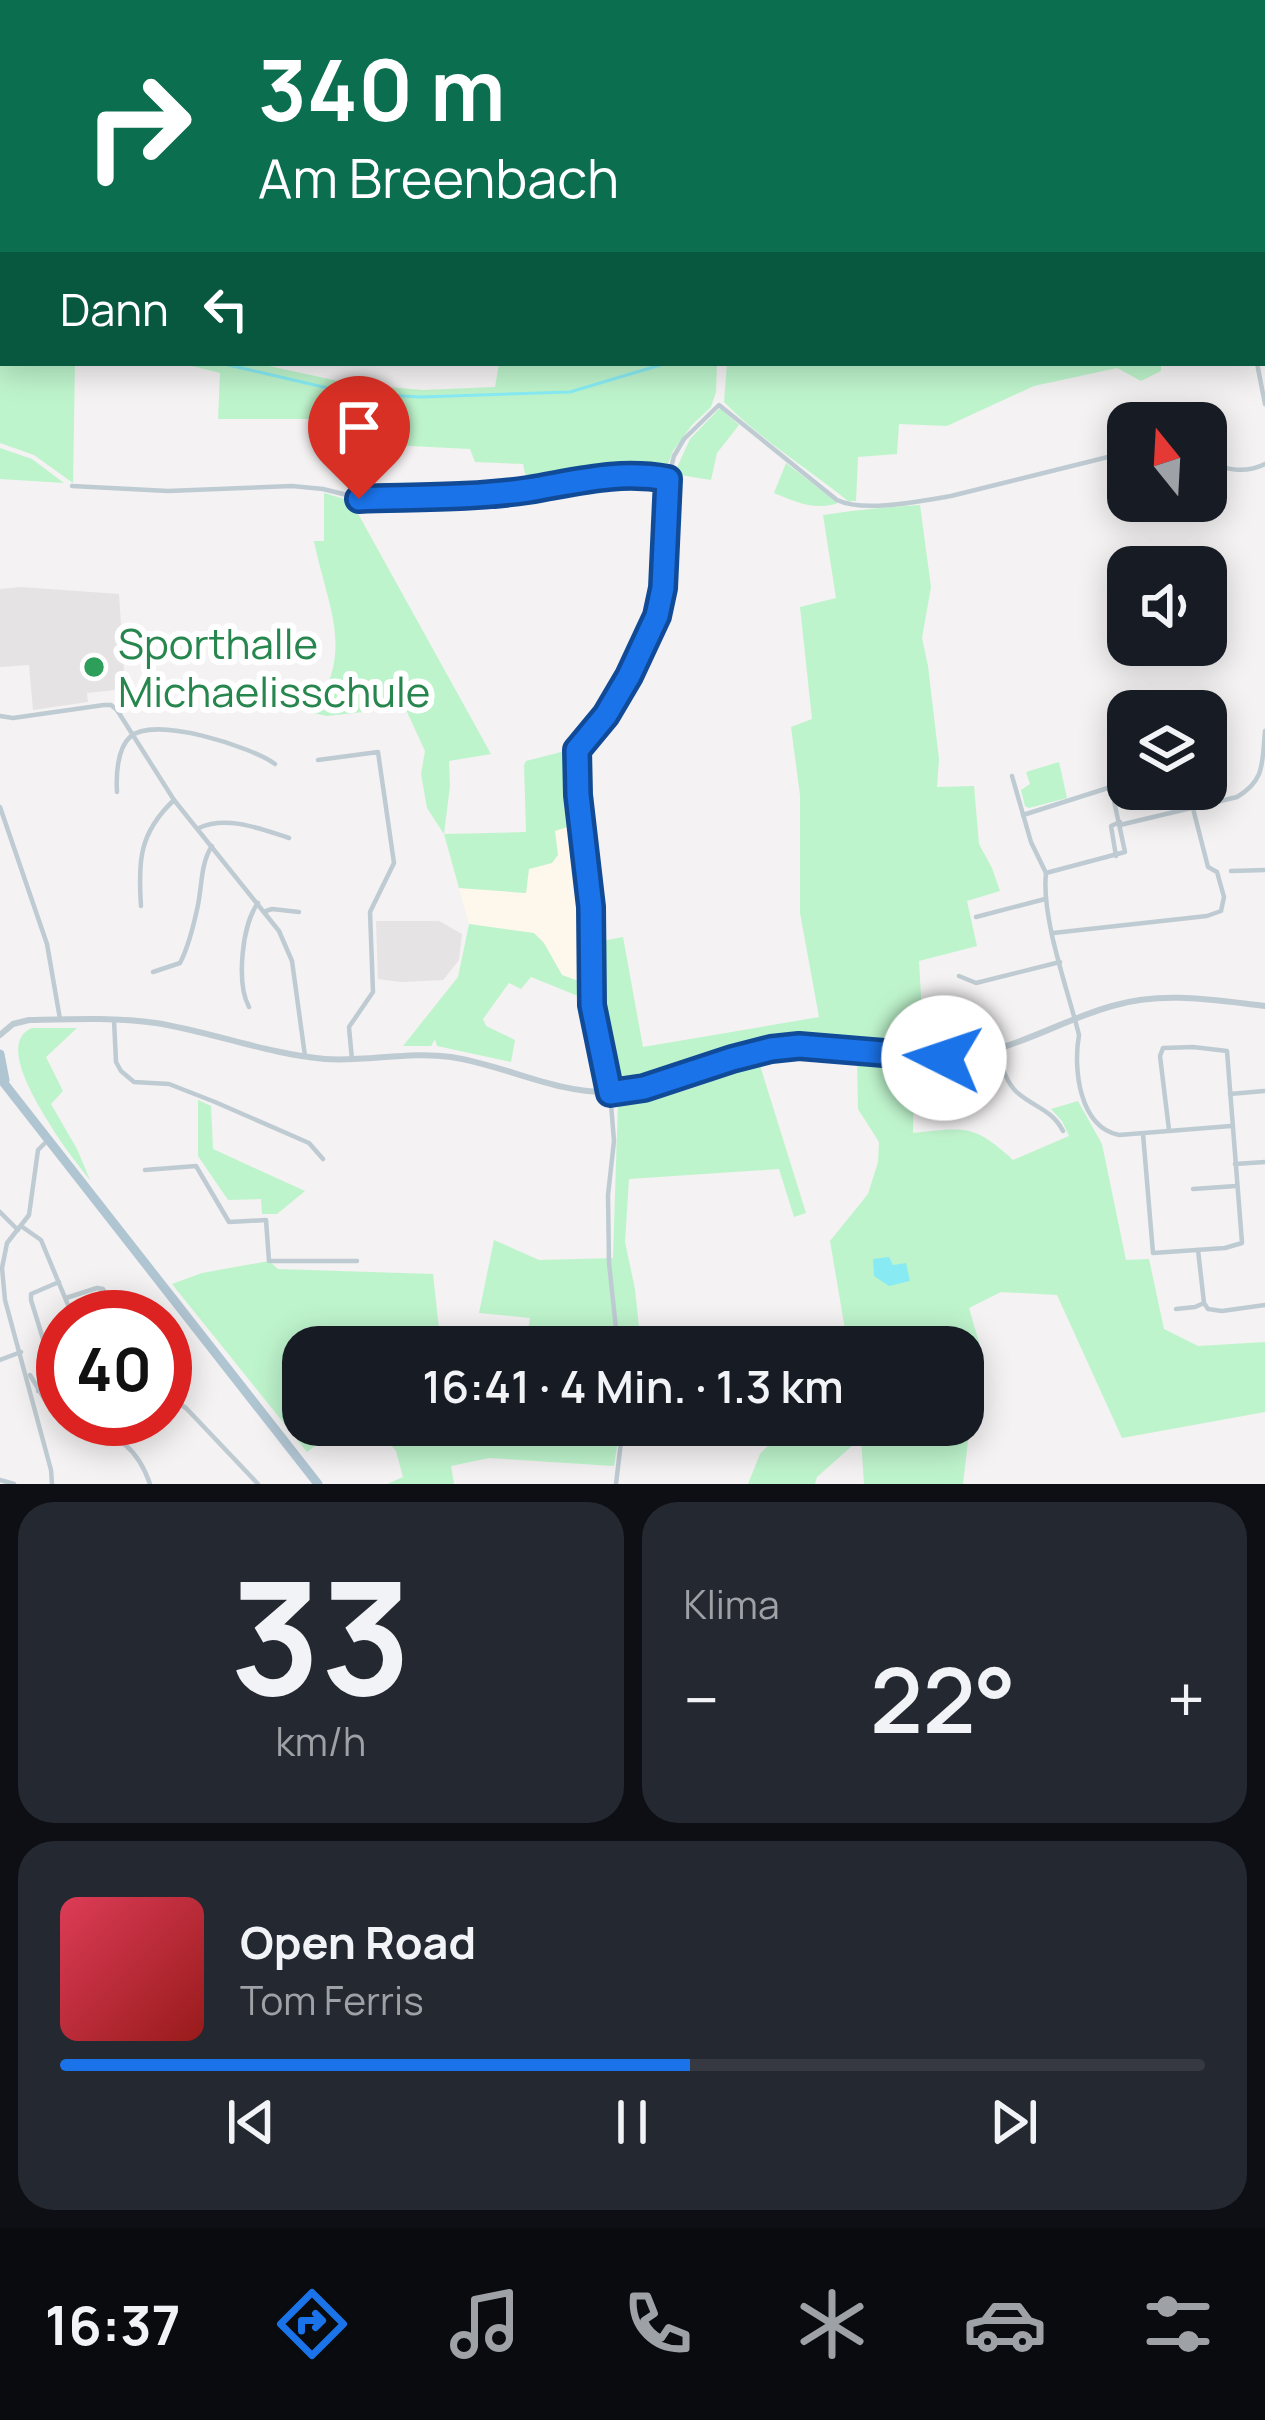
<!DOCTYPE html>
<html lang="de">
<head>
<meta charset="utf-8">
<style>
  body { margin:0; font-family:Manrope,sans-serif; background:#242831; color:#f1f3f6; height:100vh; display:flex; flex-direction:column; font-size:45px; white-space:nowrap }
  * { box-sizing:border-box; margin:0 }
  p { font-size:39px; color:#9ea1a6 }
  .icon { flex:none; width:66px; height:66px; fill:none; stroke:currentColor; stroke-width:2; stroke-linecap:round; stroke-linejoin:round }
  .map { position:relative; height:1484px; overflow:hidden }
  .sheet { display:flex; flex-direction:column; gap:18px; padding:18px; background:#0d0f14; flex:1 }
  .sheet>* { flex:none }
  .hud { position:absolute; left:0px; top:0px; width:1266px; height:366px; box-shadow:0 6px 30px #0003; background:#0b6e4f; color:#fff; overflow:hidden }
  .needle { width:78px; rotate:342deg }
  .tools { position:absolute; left:1107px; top:402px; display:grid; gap:24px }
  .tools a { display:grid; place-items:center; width:120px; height:120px; border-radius:24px; background:#171b24; box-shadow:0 6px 30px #0003; font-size:60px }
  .speed { position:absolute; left:36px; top:1290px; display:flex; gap:24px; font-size:60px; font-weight:700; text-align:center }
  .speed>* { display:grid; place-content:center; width:156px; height:156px; border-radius:50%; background:#171b24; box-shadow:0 6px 30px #0003; line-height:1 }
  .speed .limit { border:18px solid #d22; background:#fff; color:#111 }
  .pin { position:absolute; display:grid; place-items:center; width:102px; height:102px; color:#fff; margin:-123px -51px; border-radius:50% 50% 50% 0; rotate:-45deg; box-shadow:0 0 12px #0007 }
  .pin .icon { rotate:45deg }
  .me { position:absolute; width:132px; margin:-66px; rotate:274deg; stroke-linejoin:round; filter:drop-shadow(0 0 9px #0008) }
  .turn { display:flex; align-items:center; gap:42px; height:252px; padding:0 60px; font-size:54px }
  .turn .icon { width:156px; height:156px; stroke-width:2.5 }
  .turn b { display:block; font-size:84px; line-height:102px }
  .then { display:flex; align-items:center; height:114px; padding:0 60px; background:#0003; gap:24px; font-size:45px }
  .big { font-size:90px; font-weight:600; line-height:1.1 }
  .sheet .widget { flex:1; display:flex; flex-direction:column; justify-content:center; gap:18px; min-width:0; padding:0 42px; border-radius:36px; background:#242831 }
  .sheet .dial { align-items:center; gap:0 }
  .dial b { font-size:156px; line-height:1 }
  .song { display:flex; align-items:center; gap:36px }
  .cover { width:144px; height:144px; border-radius:18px; background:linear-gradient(135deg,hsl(350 70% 55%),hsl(0 70% 35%)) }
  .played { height:12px; border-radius:6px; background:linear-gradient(90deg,#1a73e8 55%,#363941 55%) }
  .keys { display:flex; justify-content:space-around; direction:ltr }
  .heat { display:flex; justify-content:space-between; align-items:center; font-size:66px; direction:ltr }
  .sheet .tiles { flex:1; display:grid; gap:18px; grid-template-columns:1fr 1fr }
  .widget:last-child { grid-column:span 2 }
  .trip { position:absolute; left:282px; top:1326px; width:702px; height:120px; border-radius:36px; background:#171b24; box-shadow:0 6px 30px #0003; font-weight:600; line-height:120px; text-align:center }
  .menu { display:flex; height:192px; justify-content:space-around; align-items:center; background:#090b0e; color:#9ea1a6 }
  .menu .icon { width:84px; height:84px }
  .menu .selected { color:#1a73e8 }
  .menu b { font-size:54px; color:#f1f3f6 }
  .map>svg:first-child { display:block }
  .commercial { fill:#fef7ec }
  .education { fill:#e5e3e4 }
  .green { fill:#bef4cc }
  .water { fill:#88ebf4 }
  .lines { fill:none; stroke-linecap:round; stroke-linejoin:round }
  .stream { stroke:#88ebf4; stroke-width:3 }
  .minor { stroke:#bfcbd2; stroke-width:4.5 }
  .tertiary { stroke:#bfcbd2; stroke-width:6 }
  .secondary { stroke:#becdd7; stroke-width:8 }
  .primary { stroke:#b0c5d2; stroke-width:9 }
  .rail { stroke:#b3b8bd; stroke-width:3 }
  .route-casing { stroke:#114b97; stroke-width:30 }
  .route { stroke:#1a73e8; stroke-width:21 }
  .leisure-dot { fill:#2e9e5b; stroke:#fff; stroke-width:4.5 }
  .labels { text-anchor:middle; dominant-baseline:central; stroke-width:12; stroke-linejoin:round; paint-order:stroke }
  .leisure-label { font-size:42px; fill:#27864d; stroke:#fff; text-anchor:start }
</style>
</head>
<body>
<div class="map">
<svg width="1265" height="1484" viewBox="0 0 1265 1484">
  <rect width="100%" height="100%" fill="#f4f2f2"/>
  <polygon class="commercial" points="580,823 591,934 590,985 562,975 544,943 534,933 469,924 459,888 525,893 528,869 552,863 555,830"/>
  <g class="education">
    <polygon points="21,587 119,594 125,689 87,693 88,702 33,710 29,665 0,667 0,589"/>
    <polygon points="376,921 439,921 462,934 459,960 443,980 401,982 378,979"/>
  </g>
  <g class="green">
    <polygon points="3,326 3,363 75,363 73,483 34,455 0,443 0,327"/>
    <polygon points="180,363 255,363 352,384 423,390 495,387 499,363 717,363 716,392 711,407 692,425 673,451 665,472 592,475 527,483 523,464 475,462 470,449 350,443 333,419 218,419 220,373"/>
    <path d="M727,363H1161V371L1141,381L1117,368L1034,386L947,426L899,424L897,454L858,457L856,501H848C806,467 761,440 724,402Z"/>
    <polygon points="720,408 739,425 717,453 711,480 674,474 690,439"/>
    <polygon points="0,448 32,459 64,483 0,479"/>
    <path d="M786,463L838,503C815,511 796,502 774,493Z"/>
    <path d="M324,493L351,501L491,754L449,761L450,786L444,834L526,832L524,765L526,761L565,751L573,753L580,823L555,831L558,855L552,863L529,869L526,893L459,888L444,834L427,808L421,774L425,751L407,712L400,708L327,716L312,713C356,651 327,606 314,541H324Z"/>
    <path d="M920,505L931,587L922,638L928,666L939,759L937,787L974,786L979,844L992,868L1000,891L967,901L977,946L919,961L924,1049L914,1051C871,1044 826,1032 783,1038C727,1045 675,1070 620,1082C591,1059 598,978 597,942L623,937L643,1047L819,1017L800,913V795L791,727L812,719L800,607L836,598L823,515C855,510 887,507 920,505Z"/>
    <polygon points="1059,762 1067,798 1029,808 1025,806 1021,790 1030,784 1026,772"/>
    <polygon points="469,924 534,933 544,943 562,975 590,985 588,1000 531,977 521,989 509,983 483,1019 486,1026 515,1040 511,1062 437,1046 435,1039 431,1046 403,1046 458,977"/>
    <path d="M32,1028H77L46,1057L63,1091L51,1104L77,1149L90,1180C74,1160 58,1139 46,1118C32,1094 0,1041 32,1028Z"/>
    <path d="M857,1058L914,1068L913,1133C965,1128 973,1123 1013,1160L1069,1136L1062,1121L1051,1109L1078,1101L1102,1144L1126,1260L1149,1259L1164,1329L1198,1346L1265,1342V1412L1122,1438L1057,1295L1001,1292L969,1308L983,1356L977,1364L963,1484H864L861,1438L817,1477L815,1484H748L760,1454L788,1425H963V1347H848L830,1241L868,1194L878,1162L879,1142L858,1109Z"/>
    <path d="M759,1062L806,1213L794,1217L779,1169L629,1179L625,1242L635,1289L641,1347H525L530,1318L479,1313L494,1240L539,1260L613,1258L618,1101C642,1100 664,1097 686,1090C711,1083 734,1069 759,1062Z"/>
    <polygon points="198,1100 211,1106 213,1149 305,1191 277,1214 262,1214 261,1199 228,1200 198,1156"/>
    <polygon points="269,1261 278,1269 433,1274 441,1347 303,1347 303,1425 343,1425 307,1452 172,1284 202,1273"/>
    <polygon points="375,1425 639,1425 638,1433 619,1433 614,1466 489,1458 451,1466 454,1484 387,1484 403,1477 396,1451"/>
  </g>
  <polygon class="water" points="889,1257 893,1265 906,1263 910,1281 889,1286 874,1276 873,1259"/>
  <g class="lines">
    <g class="stream">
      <polyline points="1263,239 1265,239"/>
      <polyline points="0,338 3,338"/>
      <polyline points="220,363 349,393 421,397 570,392 667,363"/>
    </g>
    <g class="minor">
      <polyline points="1181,0 1181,3"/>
      <polyline points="155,3 156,0"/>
      <polyline points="436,3 436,0"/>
      <polyline points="0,171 3,171"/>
      <polyline points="1257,363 1265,404"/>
      <path d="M1206,461C1226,470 1245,474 1265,464"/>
      <polyline points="72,486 168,491 292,486 323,489 359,498 444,496 528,489 575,479 635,475 668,479"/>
      <polyline points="0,716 13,718 104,705 111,705 117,710 174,800 279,931 292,961 305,1056"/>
      <polyline points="318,760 378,752 394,863 370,912 373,992 349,1027 352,1060"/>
      <polyline points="1012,776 1031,842 1046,873"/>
      <path d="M117,792C116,776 117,749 130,737C154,715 252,747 275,764"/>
      <polyline points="0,807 47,944 60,1019"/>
      <path d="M1023,815L1111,787L1125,852L1046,873C1041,918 1068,990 1079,1035C1073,1068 1079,1127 1119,1135L1231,1126"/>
      <path d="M1120,825L1237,797C1265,780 1262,764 1265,731"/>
      <path d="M199,828C227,815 261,829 289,838"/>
      <polyline points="1116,856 1111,826 1120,822"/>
      <polyline points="1231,871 1265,870"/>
      <path d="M141,906C138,861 139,833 174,800"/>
      <polyline points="266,911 272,909 299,912"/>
      <polyline points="976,917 1045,899"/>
      <polyline points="1053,933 1207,916 1221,911 1224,897 1217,872 1208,867 1188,789"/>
      <path d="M153,972L180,963C189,946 194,924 198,905C202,885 201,862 212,846"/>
      <polyline points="959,976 976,983 1060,962"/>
      <path d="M249,1007C236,983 242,924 258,903"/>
      <polyline points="114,1020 116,1062 121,1071 134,1082 169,1084 215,1102 309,1143 323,1159"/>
      <path d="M997,1051C1001,1065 1007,1085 1019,1094C1036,1108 1052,1110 1063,1131"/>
      <polyline points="1230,1094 1264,1091"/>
      <polyline points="1143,1134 1153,1253 1225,1248 1242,1243 1227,1051 1193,1047 1163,1048 1160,1056 1169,1130"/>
      <polyline points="48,1140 38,1150 29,1215 7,1243 2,1268 5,1300 51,1470 52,1484"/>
      <polyline points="1235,1164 1265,1162"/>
      <polyline points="145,1170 196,1166 229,1222 266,1220 269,1261 357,1261"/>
      <polyline points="1193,1189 1236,1186"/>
      <polyline points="0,1212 18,1230"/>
      <polyline points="21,1226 41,1240 73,1317"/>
      <polyline points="1198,1250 1204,1303 1208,1309 1222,1311 1265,1305"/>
      <polyline points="66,1298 97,1288 103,1289 116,1317"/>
      <polyline points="1176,1309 1195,1307 1204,1303"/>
      <path d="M618,1347L609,1263L608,1195L614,1141L610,1092L592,1005L591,907L576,769L577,750L606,715L629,676L657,616L663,588L668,479L674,456L684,439L719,405L837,500C864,513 921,501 951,496L1128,452"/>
      <polyline points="0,1360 21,1352"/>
      <polyline points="30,1375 45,1400 63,1412"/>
      <polyline points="165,1383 174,1398"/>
      <polyline points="38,1391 57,1384 31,1300 31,1294 59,1282"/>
      <polyline points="165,1395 186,1408 258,1484"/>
      <path d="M76,1419C114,1437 135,1441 150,1484"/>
      <polyline points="0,1480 14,1484"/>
      <polyline points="616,1484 623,1425"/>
    </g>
    <path class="tertiary" d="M0,1035L13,1024L29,1020C71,1019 114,1017 156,1023C212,1032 268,1054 325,1059C367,1062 409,1051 451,1057C505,1065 556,1094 611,1092C666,1091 715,1061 768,1050C832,1037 894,1063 958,1057C1014,1051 1059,1021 1112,1006C1163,991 1213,1000 1265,1006"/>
    <g class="secondary">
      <polyline points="1263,115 1265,115"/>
      <polyline points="0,191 3,191"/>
    </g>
    <g class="primary">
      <polyline points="0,1054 5,1080"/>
      <polyline points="0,1078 318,1484"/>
    </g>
    <g class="rail">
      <polyline points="1263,157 1265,156"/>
      <polyline points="0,192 3,192"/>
    </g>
  </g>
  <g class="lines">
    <defs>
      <path id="route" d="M359,499C415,497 473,498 528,490C577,482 617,470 668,479L663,588L657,616L629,676L606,715L577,750L578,795L591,907L592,1005L610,1093L644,1088L732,1059L771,1049L799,1046L944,1058"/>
    </defs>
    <use href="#route" class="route-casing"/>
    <use href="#route" class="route"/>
  </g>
  <circle class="leisure-dot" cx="94" cy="667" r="12"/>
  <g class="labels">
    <g class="leisure-label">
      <text x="118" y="643">Sporthalle<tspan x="118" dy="48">Michaelisschule</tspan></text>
    </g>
  </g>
</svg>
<div class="tools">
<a><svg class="needle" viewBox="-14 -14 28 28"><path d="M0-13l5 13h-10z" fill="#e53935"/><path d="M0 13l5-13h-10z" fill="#9ea1a6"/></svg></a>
<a><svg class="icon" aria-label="sound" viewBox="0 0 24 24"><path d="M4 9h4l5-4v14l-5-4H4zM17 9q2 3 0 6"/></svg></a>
<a><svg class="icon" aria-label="layers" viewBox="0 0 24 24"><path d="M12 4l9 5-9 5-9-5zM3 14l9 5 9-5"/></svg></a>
</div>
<div class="speed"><div class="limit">40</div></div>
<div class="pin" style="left:359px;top:499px;background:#d93025"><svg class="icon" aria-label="arrive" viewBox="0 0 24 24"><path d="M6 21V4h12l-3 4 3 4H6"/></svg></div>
<svg class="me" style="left:944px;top:1058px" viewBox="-20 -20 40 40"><circle r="19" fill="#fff"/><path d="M0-13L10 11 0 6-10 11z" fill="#1a73e8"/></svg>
<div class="trip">16:41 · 4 Min. · 1.3 km</div>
<div class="hud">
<div class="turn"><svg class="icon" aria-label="right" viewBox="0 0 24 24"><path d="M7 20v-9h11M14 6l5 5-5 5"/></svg><div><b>340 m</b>Am Breenbach</div></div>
<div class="then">Dann<svg class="icon" aria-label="left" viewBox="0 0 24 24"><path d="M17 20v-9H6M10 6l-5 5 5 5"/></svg></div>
</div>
</div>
<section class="sheet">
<div class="tiles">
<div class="widget dial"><b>33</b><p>km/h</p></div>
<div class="widget"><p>Klima</p>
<div class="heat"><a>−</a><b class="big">22°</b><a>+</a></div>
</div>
<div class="widget">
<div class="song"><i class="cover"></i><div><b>Open Road</b><p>Tom Ferris</p></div></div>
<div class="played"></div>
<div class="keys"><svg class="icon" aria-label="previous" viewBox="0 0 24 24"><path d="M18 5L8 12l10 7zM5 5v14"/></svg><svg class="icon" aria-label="pause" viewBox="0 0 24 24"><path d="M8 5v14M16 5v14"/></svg><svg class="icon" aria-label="next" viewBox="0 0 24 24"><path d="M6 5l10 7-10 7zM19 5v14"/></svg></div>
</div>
</div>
</section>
<nav class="menu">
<b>16:37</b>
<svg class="icon selected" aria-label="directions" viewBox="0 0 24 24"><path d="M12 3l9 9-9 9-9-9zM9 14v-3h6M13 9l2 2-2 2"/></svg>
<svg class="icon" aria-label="music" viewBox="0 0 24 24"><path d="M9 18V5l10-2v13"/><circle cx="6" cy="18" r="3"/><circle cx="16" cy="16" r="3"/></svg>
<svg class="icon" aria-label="phone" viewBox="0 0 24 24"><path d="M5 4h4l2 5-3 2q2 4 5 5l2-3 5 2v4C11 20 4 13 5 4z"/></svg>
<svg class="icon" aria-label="climate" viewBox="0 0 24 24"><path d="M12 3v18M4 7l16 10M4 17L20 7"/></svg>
<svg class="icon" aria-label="car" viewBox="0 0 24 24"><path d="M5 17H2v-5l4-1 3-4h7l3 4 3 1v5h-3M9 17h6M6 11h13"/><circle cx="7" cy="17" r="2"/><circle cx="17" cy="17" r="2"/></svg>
<svg class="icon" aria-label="filters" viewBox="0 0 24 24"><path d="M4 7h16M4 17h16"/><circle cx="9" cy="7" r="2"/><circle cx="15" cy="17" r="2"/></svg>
</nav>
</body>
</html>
